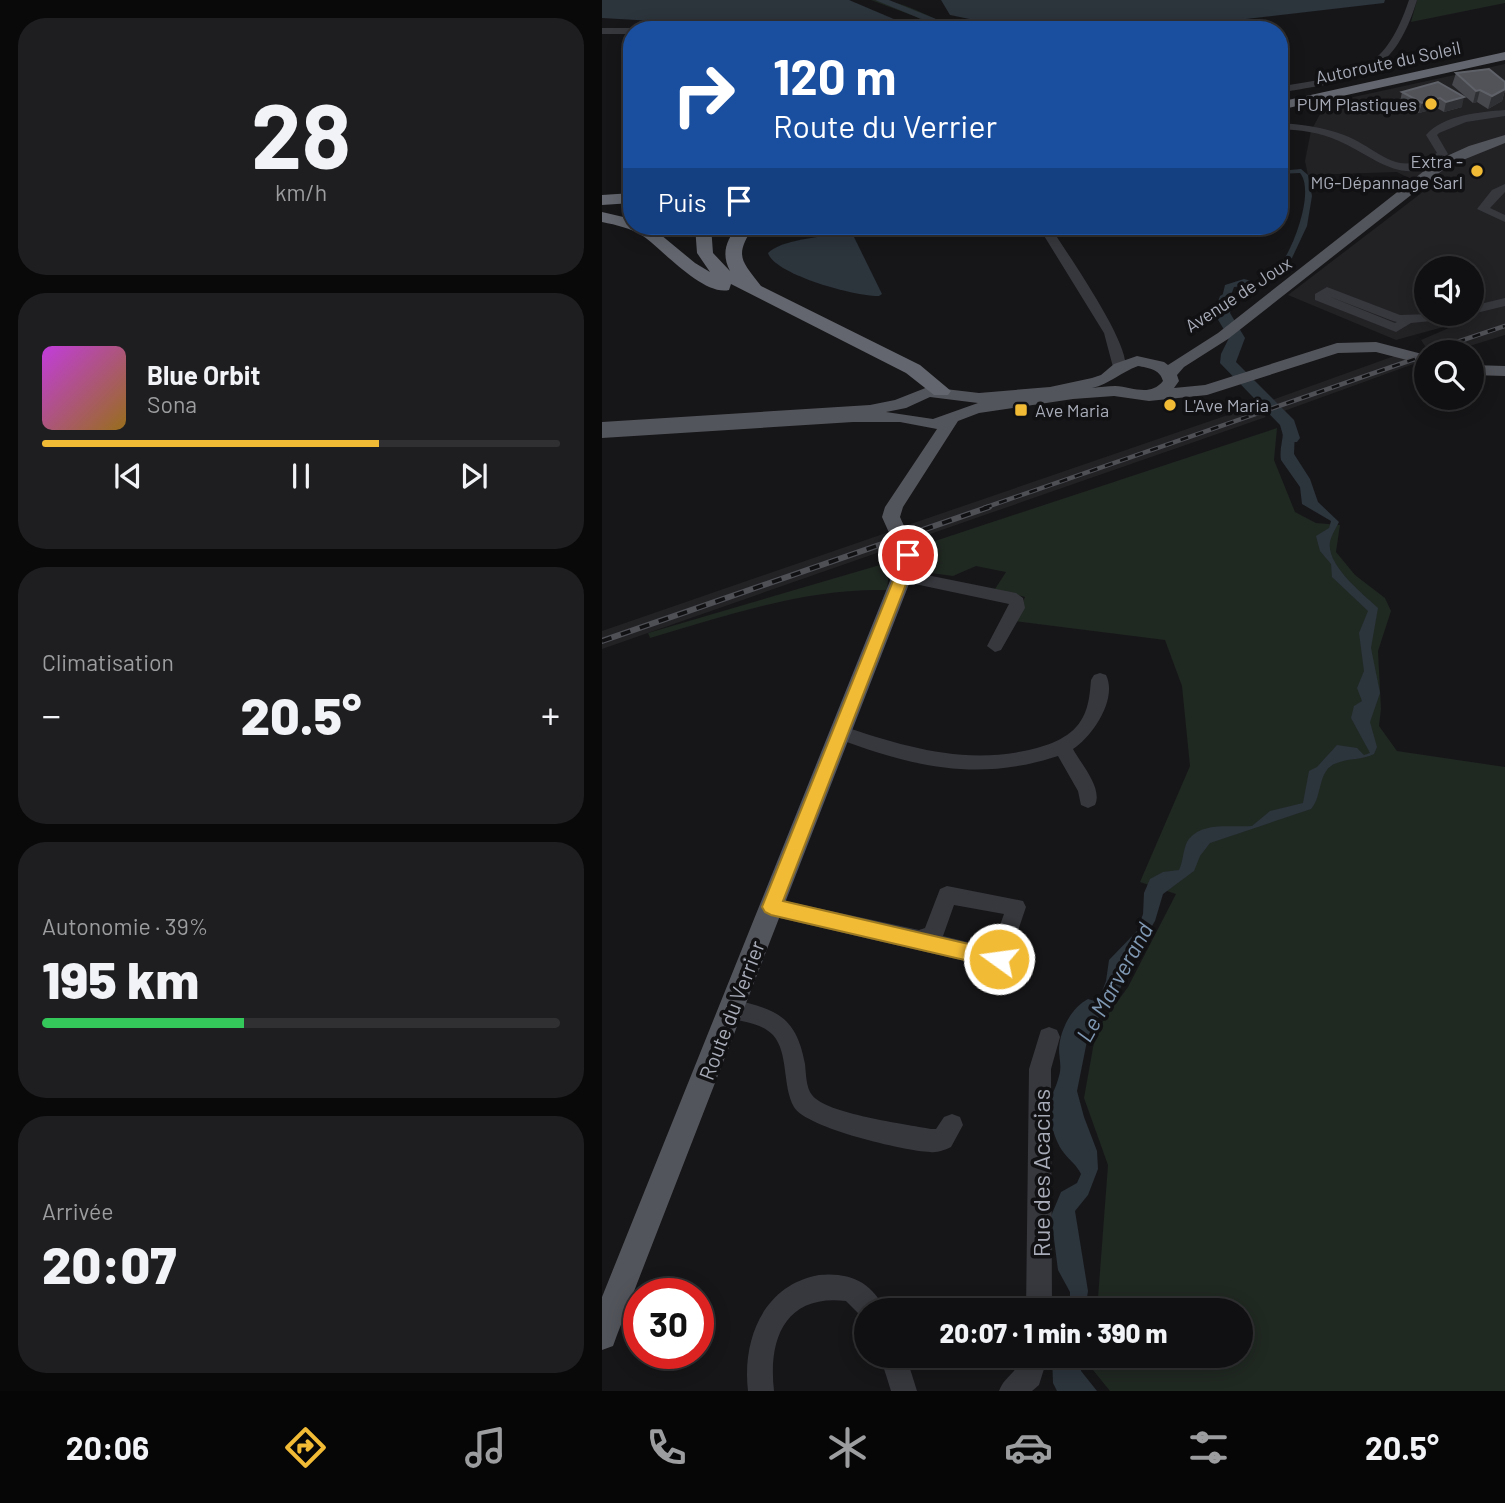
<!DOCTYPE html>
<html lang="fr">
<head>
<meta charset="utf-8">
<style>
  body { margin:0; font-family:Barlow,sans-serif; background:#1e1e20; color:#f1f3f6; height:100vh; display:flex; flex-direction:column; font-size:26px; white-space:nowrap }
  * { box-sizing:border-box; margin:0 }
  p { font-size:23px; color:#9c9d9f }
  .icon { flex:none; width:38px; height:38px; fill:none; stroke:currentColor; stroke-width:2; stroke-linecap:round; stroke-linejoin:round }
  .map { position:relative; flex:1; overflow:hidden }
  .panel { display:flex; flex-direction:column; gap:18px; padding:18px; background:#09090a; width:602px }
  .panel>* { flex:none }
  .guide { position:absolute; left:21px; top:21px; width:665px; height:214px; border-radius:28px; box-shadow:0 4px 18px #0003,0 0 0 2px #303032; background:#1a4fa0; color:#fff; overflow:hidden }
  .tools { position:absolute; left:812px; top:256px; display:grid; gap:14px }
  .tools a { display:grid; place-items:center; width:70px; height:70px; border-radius:50%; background:#101012; box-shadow:0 4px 18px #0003,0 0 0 2px #303032; font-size:35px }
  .speed { position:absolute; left:21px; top:1278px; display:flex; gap:14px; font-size:35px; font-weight:700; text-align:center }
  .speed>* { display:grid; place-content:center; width:91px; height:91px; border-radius:50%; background:#101012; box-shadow:0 4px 18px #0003,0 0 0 2px #303032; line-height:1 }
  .speed .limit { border:10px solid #d22; background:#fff; color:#111 }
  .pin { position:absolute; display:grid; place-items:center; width:60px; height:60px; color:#fff; margin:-30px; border:4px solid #fff; border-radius:50%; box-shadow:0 2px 7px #0007 }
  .me { position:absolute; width:77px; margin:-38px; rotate:284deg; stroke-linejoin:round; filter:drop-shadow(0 0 5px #0008) }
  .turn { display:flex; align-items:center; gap:24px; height:147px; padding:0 35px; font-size:32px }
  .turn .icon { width:91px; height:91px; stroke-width:2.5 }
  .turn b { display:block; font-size:49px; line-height:60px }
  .then { display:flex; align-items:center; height:66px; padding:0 35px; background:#0003; gap:14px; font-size:26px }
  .big { font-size:52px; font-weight:800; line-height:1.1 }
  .panel .card { flex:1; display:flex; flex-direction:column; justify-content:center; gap:10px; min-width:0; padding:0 24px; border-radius:28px; background:#1e1e20 }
  .panel .dial { align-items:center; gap:0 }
  .dial b { font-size:91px; line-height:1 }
  .song { display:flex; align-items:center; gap:21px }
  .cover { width:84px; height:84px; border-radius:10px; background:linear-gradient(135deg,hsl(290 70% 55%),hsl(40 70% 35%)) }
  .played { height:7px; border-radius:4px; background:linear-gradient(90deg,#f2bb35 65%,#303032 65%) }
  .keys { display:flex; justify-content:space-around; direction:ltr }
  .heat { display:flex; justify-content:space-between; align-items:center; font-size:38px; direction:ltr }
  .charge { height:10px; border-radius:5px; background:linear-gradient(90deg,#34c759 39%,#303032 0) }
  .trip { position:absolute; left:252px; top:1298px; width:399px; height:70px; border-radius:35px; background:#101012; box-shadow:0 4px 18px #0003,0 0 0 2px #303032; font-weight:800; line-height:70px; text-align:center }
  .tabs { display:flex; height:112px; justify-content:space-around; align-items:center; background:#060607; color:#9c9d9f }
  .tabs .icon { width:49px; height:49px }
  .tabs .current { color:#f2bb35 }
  .tabs b { font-size:32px; color:#f1f3f6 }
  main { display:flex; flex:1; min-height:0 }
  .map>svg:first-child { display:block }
  .built { fill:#222225; fill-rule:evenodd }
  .green { fill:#202822 }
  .water { fill:#2c343c }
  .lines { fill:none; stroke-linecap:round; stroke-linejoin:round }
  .river { fill:#2c343c; fill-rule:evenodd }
  .minor { fill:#37383d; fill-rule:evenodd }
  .major { fill:#53555c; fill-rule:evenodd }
  .highway { fill:#63666e; fill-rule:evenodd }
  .rail-far1-casing { stroke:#4e5056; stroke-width:4.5 }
  .rail-casing { stroke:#4e5056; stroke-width:6 }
  .rail-far1 { stroke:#111113; stroke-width:2.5; stroke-dasharray:8; stroke-linecap:butt }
  .rail { stroke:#111113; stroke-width:3.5; stroke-dasharray:10; stroke-linecap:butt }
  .wall { fill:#47484d }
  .shaded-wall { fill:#2f3033 }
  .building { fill:#525359; stroke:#5f6168; stroke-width:2 }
  .route { fill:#f2bb35; stroke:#9d7a22; stroke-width:2 }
  .poi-dot { fill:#f2bb35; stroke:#111113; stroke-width:2.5 }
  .labels { text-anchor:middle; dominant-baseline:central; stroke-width:7; stroke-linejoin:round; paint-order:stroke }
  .far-street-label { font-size:18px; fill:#a8acb8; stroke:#111113 }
  .far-poi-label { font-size:18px; fill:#a8acb8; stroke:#111113; text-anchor:end }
  .street-label { font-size:21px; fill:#a8acb8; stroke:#111113 }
  .water-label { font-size:23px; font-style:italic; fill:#7f98b3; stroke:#111113 }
  .near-street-label { font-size:24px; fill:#a8acb8; stroke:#111113 }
</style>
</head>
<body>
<main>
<section class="panel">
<div class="card dial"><b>28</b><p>km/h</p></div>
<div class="card">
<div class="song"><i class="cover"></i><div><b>Blue Orbit</b><p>Sona</p></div></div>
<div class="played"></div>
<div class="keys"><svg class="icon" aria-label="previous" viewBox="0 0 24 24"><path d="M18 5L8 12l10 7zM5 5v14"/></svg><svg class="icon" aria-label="pause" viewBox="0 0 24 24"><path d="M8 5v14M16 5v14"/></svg><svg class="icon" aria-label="next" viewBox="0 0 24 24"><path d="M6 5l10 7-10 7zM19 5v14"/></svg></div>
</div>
<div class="card"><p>Climatisation</p>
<div class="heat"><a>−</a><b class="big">20.5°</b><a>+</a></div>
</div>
<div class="card"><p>Autonomie · 39%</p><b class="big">195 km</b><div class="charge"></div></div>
<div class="card"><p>Arrivée</p><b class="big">20:07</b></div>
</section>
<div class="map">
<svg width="903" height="1391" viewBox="0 0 903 1391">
  <rect width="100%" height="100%" fill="#161618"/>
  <g class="built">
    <path d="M903,64V335L848,352H827L819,340L863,321L794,340L686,295L826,188L795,172L706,175L703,161L709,131L724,103ZM824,268H870V313H824Z"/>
    <polygon points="795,355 817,362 682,411 670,400"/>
    <polygon points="652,406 664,417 308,541 300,527"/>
    <polygon points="284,533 292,547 0,649 0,631"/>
  </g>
  <g class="green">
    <path d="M269,0C311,0 329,23 368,30H341L312,16Z"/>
    <polygon points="815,0 903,0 903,3 809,22"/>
    <polygon points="675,428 672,460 693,512 714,523 738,525 734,552 753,575 783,598 789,611 776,651 779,709 777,726 795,751 903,767 903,1391 508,1391 491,1370 492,1356 639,1356 639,1311 495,1311 506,1165 482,1098 494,1031 526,987 574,894 538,882 588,766 580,686 563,640 412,621 423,597 393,589 404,572 374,566 351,576 314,571 321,545"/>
    <path d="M288,562L285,590C204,588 126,615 48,638L46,633Z"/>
  </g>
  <g class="water">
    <polygon points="0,0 247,0 313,28 186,29 0,18"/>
    <polygon points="339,0 783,0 782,3 549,30 421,30 348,15"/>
    <path d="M699,169L706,175L710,196L705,226L690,258L673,272L666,284L632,287L623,312L630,318L619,323L618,306L623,285L642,279L657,283C662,279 663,274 667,270C671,264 680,263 684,256C694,239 712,190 698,173L677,174V171Z"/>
    <path d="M251,235L280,294L277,296C255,297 173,275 166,253C178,239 232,234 251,235Z"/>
    <path d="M682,414L693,429L692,454L708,479L716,502L737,522C734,528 729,536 728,542C724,565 761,594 776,608L769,648L778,693L768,722L775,747L772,754C760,760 747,758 735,763C715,769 721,796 709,809L608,843L598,856L592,871L561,894L553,921L533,954L518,989L493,1022L486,1036L475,1091L482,1117L495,1151L496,1169L486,1195L473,1211L486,1291L483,1311H460L468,1299V1292L456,1270L449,1216L459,1192L475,1183L479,1174C474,1164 468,1161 462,1153C456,1146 451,1132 449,1123C443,1100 452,1096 457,1076C460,1067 457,1058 457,1049C458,1030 469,1008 486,999L496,1002L504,981L507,960L535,931L541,914L542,893L548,879L561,872L577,870C581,862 581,850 585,842C598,820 631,828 650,826L668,811L701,803L707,771L715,767L735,745L755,748L762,755L768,753L749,718L752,706L760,701L755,688L762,671L757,633L766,611L730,577L729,564L718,551L714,536L727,528L729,521L700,504L698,487L679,460C676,443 688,430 674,417Z"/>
    <polygon points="450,1356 478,1356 479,1371 495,1391 455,1391 451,1383"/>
  </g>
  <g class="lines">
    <g class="river">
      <polygon points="273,0 287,0 361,30 346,30"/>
      <polygon points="625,292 632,296 628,313 643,338 634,362 692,420 698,438 695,442 683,442 678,425 618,363 619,354 627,338 612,313 618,296"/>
    </g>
    <g class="minor">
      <path d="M807,0H815C790,82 753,79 677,93V87C750,73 781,78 807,0Z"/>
      <polygon points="0,28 30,28 34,30 30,30 30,34 0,34"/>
      <path d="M903,110V116L864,122L837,133L835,135L846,154C806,192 775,158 737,141C718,132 697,130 677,129V123C699,124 721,127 742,135C780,150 793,179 835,153L824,135C841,115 878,112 903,110Z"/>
      <polygon points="903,184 903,192 888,208 903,215 903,222 875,209 890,190"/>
      <path d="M436,226H448C463,251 531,346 523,370L518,371L511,367L502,333Z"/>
      <path d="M725,287L798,315L861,313L840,320L809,323L794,332L713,300V294ZM726,296L791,321L795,322L793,323Z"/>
      <polygon points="903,298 903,306 870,314 868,313 870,306"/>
      <polygon points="300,570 414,593 421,598 423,608 399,650 393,652 385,646 407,604 294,580 292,576"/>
      <path d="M498,673L504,675C516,699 490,737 471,749C479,764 501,788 493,805L486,808L479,805L476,791L456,756C374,783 309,766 231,737L228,732L231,727L237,725C301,746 359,765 427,750C448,745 471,737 481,717C487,706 488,692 489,680L492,675Z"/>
      <path d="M345,886L421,901L424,907L404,966L397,969L169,916L162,913L159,907L162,901L169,898L317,930L323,928L338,889ZM352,905L402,914L390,948L341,936Z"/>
      <path d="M129,999C173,1009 194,1015 203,1064C204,1073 204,1088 210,1095C224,1114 304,1124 329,1129H334L342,1117L350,1114L358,1117L361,1125L349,1147C343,1150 335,1153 328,1152C303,1151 204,1128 192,1107C180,1086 187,1053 171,1035C159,1022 138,1022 121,1016L118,1009L121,1002Z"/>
      <polygon points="447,1027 455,1030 458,1037 449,1069 450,1311 424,1311 427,1069 439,1030"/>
      <path d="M217,1275C247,1272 271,1282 283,1311H264V1321L244,1301C183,1294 166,1339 172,1391H146C140,1340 161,1285 217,1275Z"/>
      <polygon points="278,1356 304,1356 315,1391 289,1391"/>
      <path d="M420,1356H446L437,1385L430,1391H397C403,1375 415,1374 420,1356Z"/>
    </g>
    <g class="major">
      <path d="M903,135V143L846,166L626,339L582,367L575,375L577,381L572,388L603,385L735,343L774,342L824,355V365L774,352L736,353L605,395L547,401L512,396L471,399L377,413L356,421L301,507L298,517L315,555L314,566L15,1335L11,1346L0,1350V1297L294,566L297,555L280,517L283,507L335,429L298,422H251L0,438V422L268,405L293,400L326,387L377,393L448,387L490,378L499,375L512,364L535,356L562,362L566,365L616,333L836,160L867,146ZM536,366C546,368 558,369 561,381C548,397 531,387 513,386C506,386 498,387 490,388C508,384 519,372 536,366ZM328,397L376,403L331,419L284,412L304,408Z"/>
      <polygon points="870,365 903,366 903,376 870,375"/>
    </g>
    <g class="highway">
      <polygon points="903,52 903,60 677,110 677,102"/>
      <polygon points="30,193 30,203 0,205 0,195"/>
      <path d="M0,212L30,219V226H46L53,230L93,263L108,272L95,253L93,226H109L111,253L128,271C119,254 124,240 136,226H152C132,256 139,260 159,286L318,365L349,391L346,395H332L304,373L129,284L127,290C101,296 61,250 41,236C28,228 15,225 0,222Z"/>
    </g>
    <defs>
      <g id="rail-far1">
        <polyline points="825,352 903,326"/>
        <polyline points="382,508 824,355"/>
      </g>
      <polyline id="rail" points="0,641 387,507"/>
    </defs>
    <use href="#rail-far1" class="rail-far1-casing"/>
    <use href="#rail" class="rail-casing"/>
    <use href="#rail-far1" class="rail-far1"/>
    <use href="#rail" class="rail"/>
  </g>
  <g class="wall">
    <polygon points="854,73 903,82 903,90 900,101 886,109 875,102 871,103 850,85"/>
    <polygon points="836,82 860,107 842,112 835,108 817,113 798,102 800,92"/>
  </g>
  <g class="shaded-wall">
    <polygon points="903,89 900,101 886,109 890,96"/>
    <polygon points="878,90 875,102 871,103 874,91"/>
    <polygon points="862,97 860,107 842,112 844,102"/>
    <polygon points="838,98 835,108 817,113 820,103"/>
  </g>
  <g class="building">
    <polygon points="887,69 903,82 903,89 890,96 878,90 874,91 854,73"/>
    <polygon points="836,82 862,97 844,102 838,98 820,103 800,92"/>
  </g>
  <polygon class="route" points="306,550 313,555 311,566 181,901 397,951 403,953 406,959 403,965 397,968 169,915 163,912 160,907 297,566 299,555"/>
  <g class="poi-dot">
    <circle cx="829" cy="104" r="7"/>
    <circle cx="875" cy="171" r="7"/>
    <circle cx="568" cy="405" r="7"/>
    <rect x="412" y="403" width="14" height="14" rx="3.5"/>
  </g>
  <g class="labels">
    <g class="far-street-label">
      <text transform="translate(786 62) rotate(-12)">Autoroute du Soleil</text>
      <text transform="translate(636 294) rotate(-33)">Avenue de Joux</text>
    </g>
    <g class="far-poi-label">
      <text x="815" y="104">PUM Plastiques</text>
      <text x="861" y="161">Extra -<tspan x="861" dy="21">MG-Dépannage Sarl</tspan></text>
      <text x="582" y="405" text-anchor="start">L'Ave Maria</text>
      <text x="433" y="410" text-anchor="start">Ave Maria</text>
    </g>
    <g class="street-label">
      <text transform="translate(129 1010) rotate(-69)">Route du Verrier</text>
    </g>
    <g class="water-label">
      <text transform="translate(512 982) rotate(-61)">Le Marverand</text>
    </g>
    <g class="near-street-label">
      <text transform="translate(438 1173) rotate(-90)">Rue des Acacias</text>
    </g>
  </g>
</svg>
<div class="tools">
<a><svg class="icon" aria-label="sound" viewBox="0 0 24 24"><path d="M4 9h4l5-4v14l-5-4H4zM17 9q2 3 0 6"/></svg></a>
<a><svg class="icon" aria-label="search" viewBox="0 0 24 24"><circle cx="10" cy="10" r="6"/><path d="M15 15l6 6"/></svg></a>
</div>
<div class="speed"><div class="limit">30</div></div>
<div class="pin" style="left:306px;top:555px;background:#d93025"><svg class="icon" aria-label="arrive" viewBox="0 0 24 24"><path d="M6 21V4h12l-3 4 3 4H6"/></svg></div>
<svg class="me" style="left:397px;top:959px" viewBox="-20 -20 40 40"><circle r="17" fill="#f2bb35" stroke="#fff" stroke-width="3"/><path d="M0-11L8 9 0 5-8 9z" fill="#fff"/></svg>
<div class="trip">20:07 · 1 min · 390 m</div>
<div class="guide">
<div class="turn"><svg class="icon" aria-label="right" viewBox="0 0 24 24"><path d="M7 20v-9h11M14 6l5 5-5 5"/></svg><div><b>120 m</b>Route du Verrier</div></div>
<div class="then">Puis<svg class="icon" aria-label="arrive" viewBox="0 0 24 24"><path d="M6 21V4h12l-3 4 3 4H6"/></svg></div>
</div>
</div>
</main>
<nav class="tabs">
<b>20:06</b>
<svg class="icon current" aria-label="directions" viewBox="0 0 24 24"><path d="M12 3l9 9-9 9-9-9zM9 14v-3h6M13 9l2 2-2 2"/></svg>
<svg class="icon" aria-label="music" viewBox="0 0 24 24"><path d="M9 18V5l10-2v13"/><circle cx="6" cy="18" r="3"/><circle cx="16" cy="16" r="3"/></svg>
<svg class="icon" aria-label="phone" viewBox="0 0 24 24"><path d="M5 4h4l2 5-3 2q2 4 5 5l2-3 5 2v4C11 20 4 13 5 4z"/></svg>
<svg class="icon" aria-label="climate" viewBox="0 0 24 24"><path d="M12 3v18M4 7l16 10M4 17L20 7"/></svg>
<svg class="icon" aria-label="car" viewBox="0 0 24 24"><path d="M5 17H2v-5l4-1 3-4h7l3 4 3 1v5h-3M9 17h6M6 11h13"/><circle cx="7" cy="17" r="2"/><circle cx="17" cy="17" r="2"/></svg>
<svg class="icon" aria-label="filters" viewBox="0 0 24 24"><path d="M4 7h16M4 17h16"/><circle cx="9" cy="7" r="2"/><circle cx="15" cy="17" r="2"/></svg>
<b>20.5°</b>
</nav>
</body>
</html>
